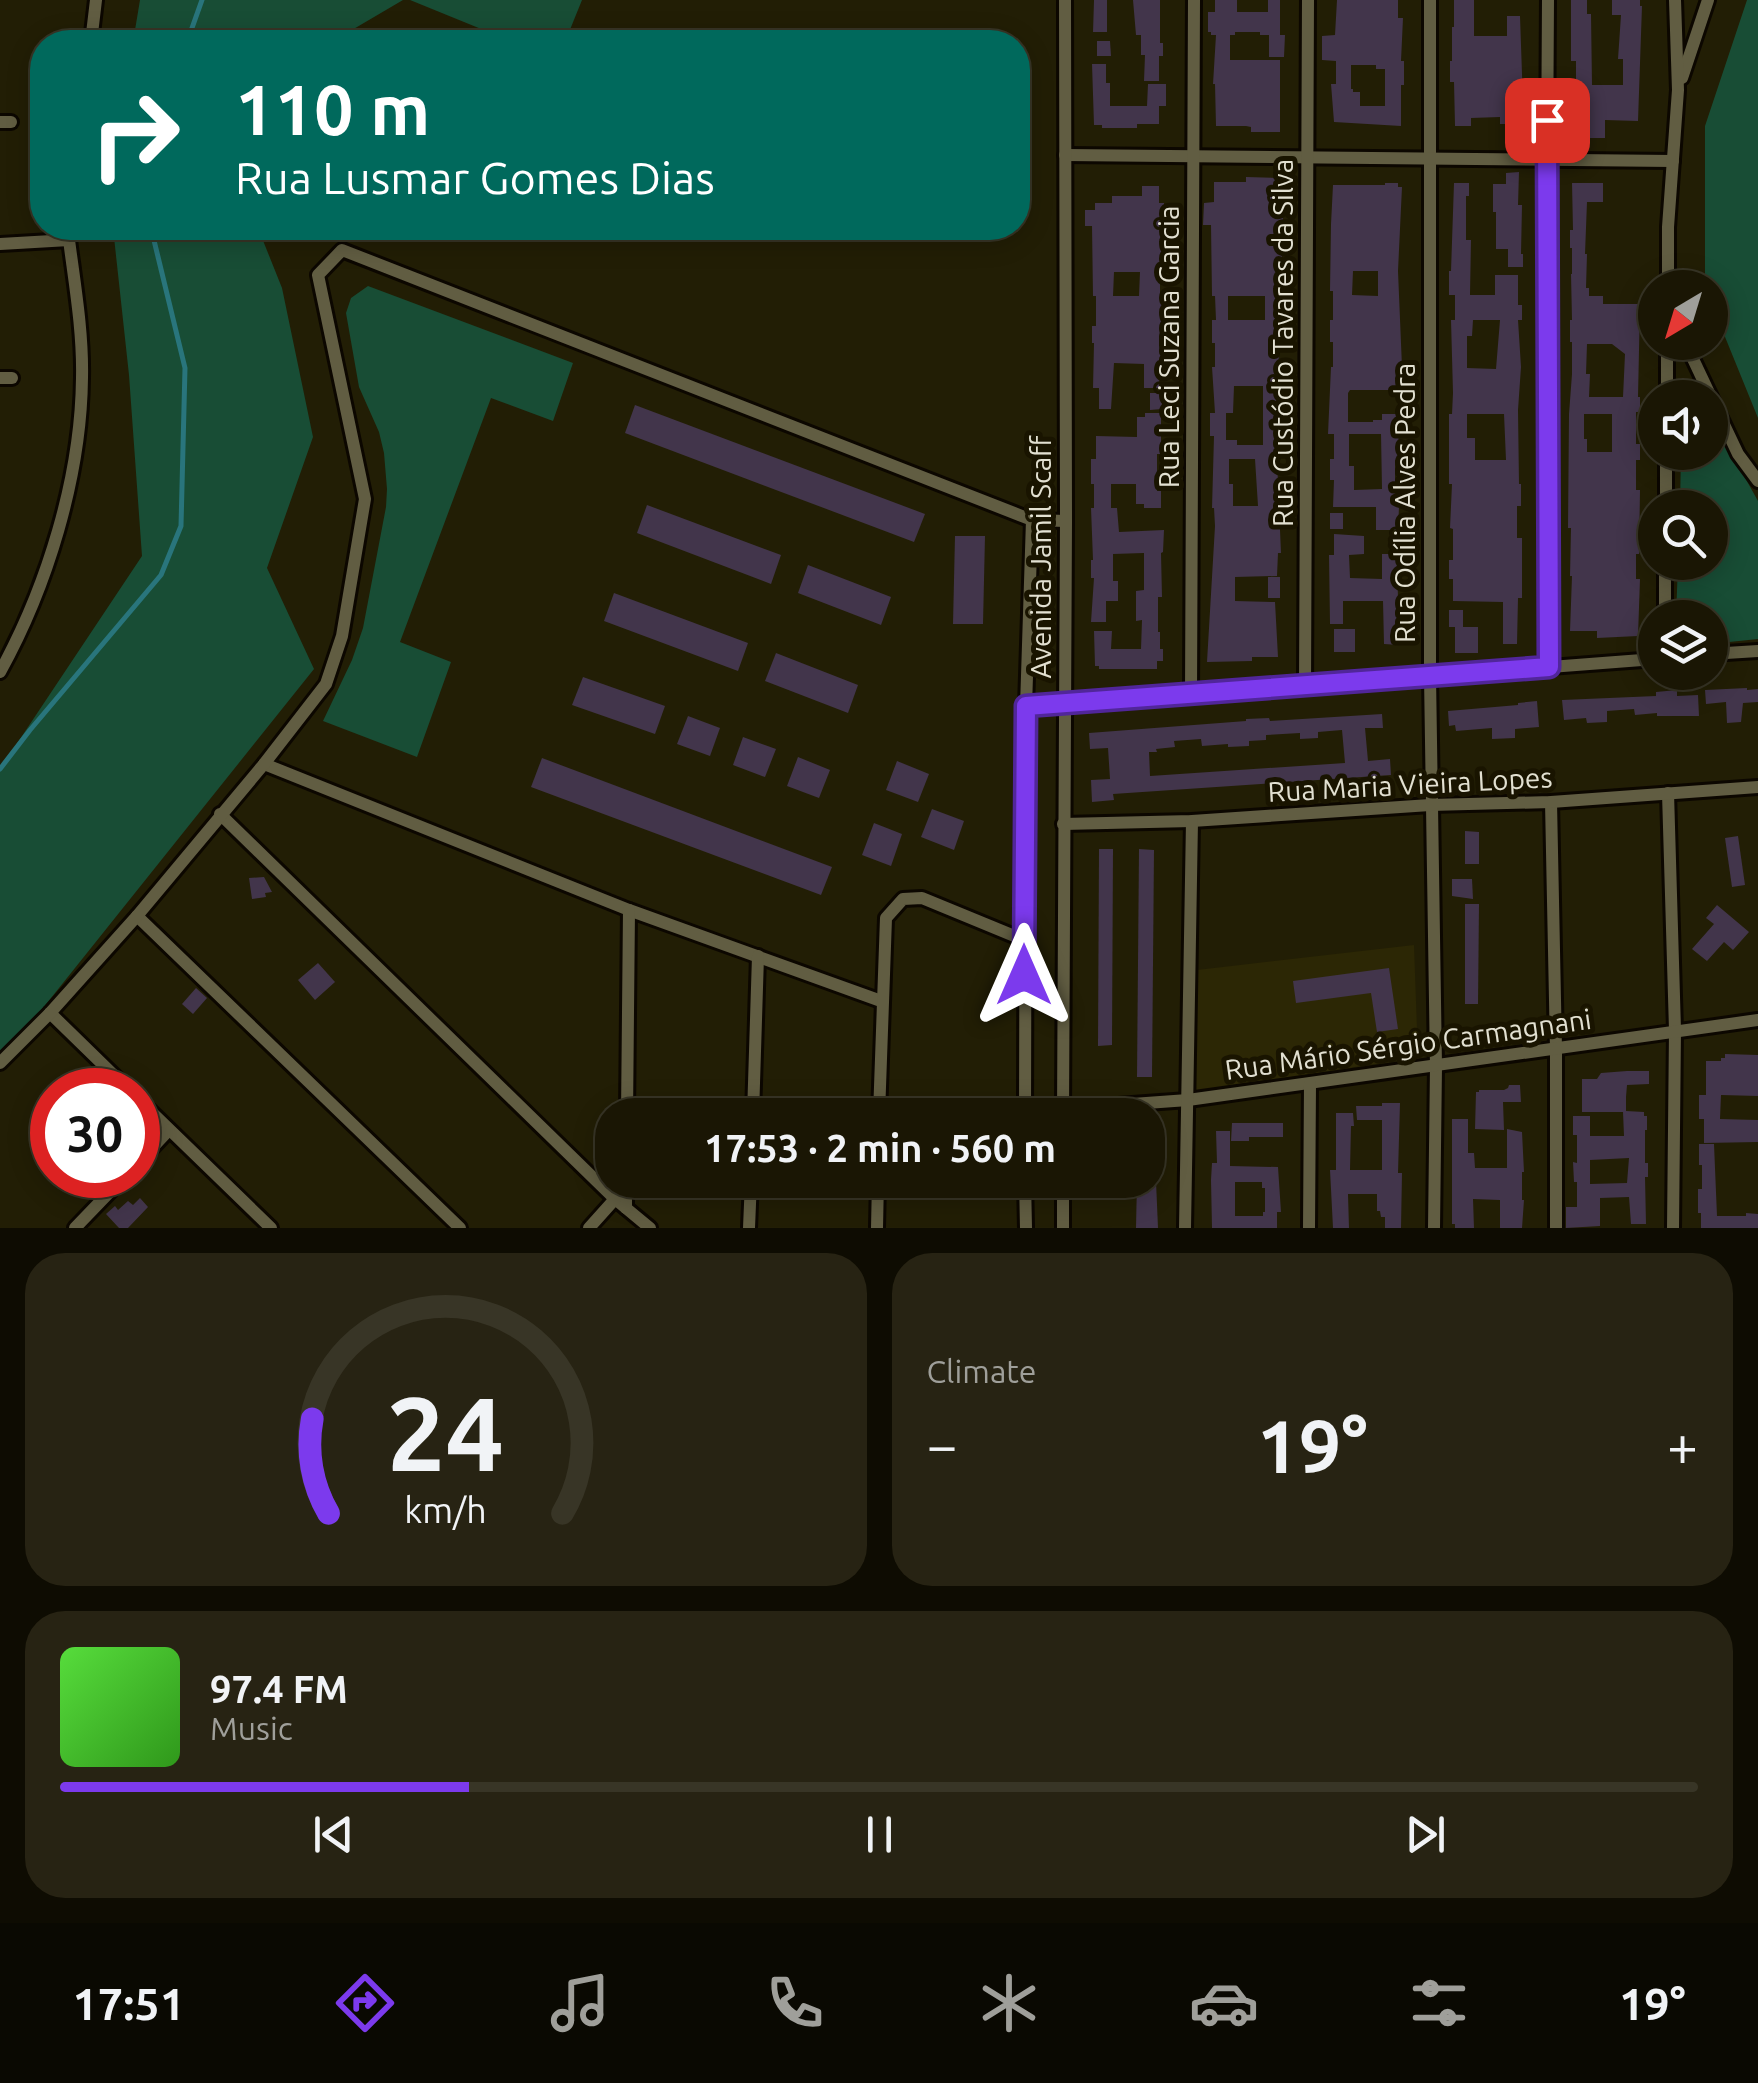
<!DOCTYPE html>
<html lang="en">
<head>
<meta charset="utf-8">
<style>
  body { margin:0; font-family:Ubuntu,sans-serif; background:#272313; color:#f1f3f6; height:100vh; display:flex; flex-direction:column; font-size:38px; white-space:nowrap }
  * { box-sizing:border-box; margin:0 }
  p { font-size:32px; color:#9f9f9a }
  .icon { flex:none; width:55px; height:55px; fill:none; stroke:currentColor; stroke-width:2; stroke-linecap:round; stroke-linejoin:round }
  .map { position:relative; height:1228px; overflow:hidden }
  .drawer { display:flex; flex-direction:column; gap:25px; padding:25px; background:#0e0c02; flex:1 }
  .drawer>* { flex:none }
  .hud { position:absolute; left:30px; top:30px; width:1000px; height:210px; border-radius:40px; box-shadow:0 5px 25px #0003,0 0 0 2px #383526; background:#00695c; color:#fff; overflow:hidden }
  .needle { width:65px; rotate:218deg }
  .controls { position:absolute; left:1638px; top:270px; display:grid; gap:20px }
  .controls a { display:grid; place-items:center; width:90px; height:90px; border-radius:50%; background:#1a1604; box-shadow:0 5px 25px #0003,0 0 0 2px #383526; font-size:50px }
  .speed { position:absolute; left:30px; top:1068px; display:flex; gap:20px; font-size:50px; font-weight:700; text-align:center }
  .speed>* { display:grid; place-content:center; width:130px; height:130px; border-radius:50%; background:#1a1604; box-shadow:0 5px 25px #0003,0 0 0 2px #383526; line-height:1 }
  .speed .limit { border:15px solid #d22; background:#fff; color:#111 }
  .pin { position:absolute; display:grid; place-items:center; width:85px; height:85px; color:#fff; margin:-42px; border-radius:20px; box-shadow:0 5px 15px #0006 }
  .me { position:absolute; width:110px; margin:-55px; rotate:0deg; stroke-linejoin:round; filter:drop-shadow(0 0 8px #0008) }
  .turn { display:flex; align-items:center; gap:35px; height:210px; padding:0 40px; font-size:45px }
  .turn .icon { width:130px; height:130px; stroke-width:2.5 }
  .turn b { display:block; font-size:70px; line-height:85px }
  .big { font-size:75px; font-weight:700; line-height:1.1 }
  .drawer .widget { flex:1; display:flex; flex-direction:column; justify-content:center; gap:15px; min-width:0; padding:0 35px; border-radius:40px; background:#272313 }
  .drawer .dial { align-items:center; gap:0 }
  .dial svg { height:260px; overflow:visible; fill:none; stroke:#383526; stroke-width:7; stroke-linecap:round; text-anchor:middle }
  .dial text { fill:#f1f3f6; stroke:none }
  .song { display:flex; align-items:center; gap:30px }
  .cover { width:120px; height:120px; border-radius:15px; background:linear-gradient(135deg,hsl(110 70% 55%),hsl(110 70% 35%)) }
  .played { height:10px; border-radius:5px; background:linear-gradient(90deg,#7c3aed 25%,#383526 25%) }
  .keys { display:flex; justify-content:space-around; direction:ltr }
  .heat { display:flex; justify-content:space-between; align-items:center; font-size:55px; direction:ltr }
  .drawer .tiles { flex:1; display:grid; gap:25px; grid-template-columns:1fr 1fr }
  .widget:last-child { grid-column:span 2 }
  .trip { position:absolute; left:595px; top:1098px; width:570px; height:100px; border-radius:40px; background:#1a1604; box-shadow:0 5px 25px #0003,0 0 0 2px #383526; font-weight:700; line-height:100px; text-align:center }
  .menu { display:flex; height:160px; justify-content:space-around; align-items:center; background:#0a0902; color:#9f9f9a }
  .menu .icon { width:70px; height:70px }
  .menu .on { color:#7c3aed }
  .menu b { font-size:45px; color:#f1f3f6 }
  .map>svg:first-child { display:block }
  .built { fill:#2c2705 }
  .green { fill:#184d35 }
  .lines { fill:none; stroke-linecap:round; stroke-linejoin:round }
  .stream { stroke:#29757c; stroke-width:5 }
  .building { fill:#42354b; fill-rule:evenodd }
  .minor-casing { stroke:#0c0700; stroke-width:18 }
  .minor { stroke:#615d42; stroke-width:12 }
  .route-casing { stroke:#51269a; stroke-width:25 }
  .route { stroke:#7c3aed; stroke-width:18 }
  .labels { text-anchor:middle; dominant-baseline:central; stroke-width:10; stroke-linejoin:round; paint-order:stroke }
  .street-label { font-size:28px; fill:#e2e0d1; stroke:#191400 }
</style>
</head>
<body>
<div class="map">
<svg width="1758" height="1228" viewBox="0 0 1758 1228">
  <rect width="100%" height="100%" fill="#221e05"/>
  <polygon class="built" points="1414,945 1418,1057 1191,1093 1197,970"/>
  <g class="green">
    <polygon points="140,0 403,0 340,37 336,42 133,42"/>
    <polygon points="410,0 582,0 565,42 513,42"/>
    <polygon points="1747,0 1758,0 1758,418 1710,300 1710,288 1705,287 1705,126"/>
    <polygon points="113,228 258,228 282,288 313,437 267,568 314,669 43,1008 0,1054 0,769 142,556 129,375"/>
    <polygon points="368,286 573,363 553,421 491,398 400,642 451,662 417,757 323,721 352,660 363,628 386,507 387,489 384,453 379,432 359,387 346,313 351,298"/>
    <polygon points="1710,415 1758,501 1758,639 1710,644 1710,618 1676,618 1678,563 1710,562 1710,508 1680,507 1681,453 1710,452"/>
  </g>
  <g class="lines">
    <g class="stream">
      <polyline points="187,42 202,0"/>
      <polyline points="0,769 30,730 161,575 181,526 185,368 151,228"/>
    </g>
  </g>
  <g class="building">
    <polygon points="1094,0 1107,0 1107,32 1093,32"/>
    <polygon points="1133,0 1160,0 1160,43 1163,43 1163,56 1159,56 1159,81 1144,81 1145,55 1141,55 1141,35 1136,35"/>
    <polygon points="1215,0 1237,0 1237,12 1268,12 1268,0 1280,0 1280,35 1285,35 1284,57 1269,57 1269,35 1260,35 1260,32 1235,32 1235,35 1230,35 1230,60 1280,60 1280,132 1251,132 1251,127 1246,126 1216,126 1215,84 1213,84 1216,35 1211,35 1211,32 1208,32 1208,12 1215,12"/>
    <path d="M1337,0H1398V18H1403L1401,61H1404V85H1401V126L1334,122L1331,84H1336V61L1322,60V36L1335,35ZM1351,65H1376V69H1385V106H1360V92H1353V89H1351Z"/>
    <polygon points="1454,0 1474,0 1474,36 1507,36 1507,16 1520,16 1523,103 1518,103 1518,124 1500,124 1500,117 1471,118 1471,126 1455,126 1454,82 1450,82 1450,61 1452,61 1452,27 1454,27"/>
    <polygon points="1571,0 1587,0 1587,14 1591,14 1592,85 1623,85 1623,59 1618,59 1621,15 1612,15 1612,0 1640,0 1640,6 1642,6 1638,121 1605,120 1605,138 1590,138 1590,119 1572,119 1569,88 1576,85 1576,61 1571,61"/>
    <polygon points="1097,41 1110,41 1111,56 1097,56"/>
    <polygon points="1092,64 1106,64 1106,83 1110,83 1110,106 1147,106 1148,84 1166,84 1166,106 1159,106 1159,124 1137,124 1137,128 1102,128 1102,125 1094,125"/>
    <polygon points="1519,172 1518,205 1522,205 1521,254 1523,254 1523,267 1508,267 1508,249 1496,249 1496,212 1493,212 1493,184 1506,184 1506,173"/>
    <path d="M1246,177L1281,178V201H1283V225H1278V249H1282V273H1278L1279,397H1282V422L1280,459H1277L1281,553H1278L1277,576L1235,577V601L1275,602L1278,657H1252V661L1207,662L1215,526L1214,508H1212L1214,436H1210V413H1215L1212,367H1215V343H1212V320H1216L1215,296H1212L1211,225H1203L1204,203L1214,202V182H1246ZM1228,296H1265V320H1228ZM1234,386H1263V445H1237V440H1226V413H1219H1233ZM1229,459H1255L1258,506H1233V484H1229Z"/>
    <path d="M1385,183H1398V187H1402L1398,271L1402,367H1398V390H1350L1348,393V422H1373V420H1382V414H1398L1399,460H1395V484H1400L1398,530H1376V507H1333L1334,480H1330V459H1334V434H1328L1331,367H1333V342H1330V320H1333V291H1330L1331,224L1333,185H1385ZM1353,271H1378V296L1352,295ZM1349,434H1381L1382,489L1354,490V466H1349Z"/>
    <path d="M1454,183H1469V196H1466V240H1471L1470,295H1495V275H1518V305H1522V320H1518L1521,367L1518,410L1519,484H1521V506H1517V538H1522V598H1518L1517,644H1503V602L1453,601V579H1449V560H1453V529L1450,528L1452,484H1449V414H1452L1453,393L1451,320H1455V295H1449V271H1451ZM1473,320H1500L1496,369L1467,368V336H1472ZM1467,414H1504L1506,460H1475V438H1467Z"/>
    <path d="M1572,183H1603V202H1587L1585,254H1587L1586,288H1589V296H1603V304H1640L1638,397H1640V412H1636V444H1640V460H1636V490H1640L1639,554H1636V579H1640L1638,636L1597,638V631H1570L1572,576H1570L1571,528H1568L1569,414L1572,374V342H1570V320H1572L1571,274H1572V248H1570V230H1573ZM1587,344H1612L1625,354L1623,397H1589L1590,374H1586ZM1584,414H1612V452H1587V439H1584Z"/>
    <path d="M1142,186H1159V203H1164V226H1161L1162,272H1160V296H1164V320H1162L1159,388H1144V364L1114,363L1111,409H1099V388H1093L1094,343H1092V326H1096V296H1093L1092,226H1085V210H1095V203H1112V196H1142ZM1114,272H1140L1139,296H1113Z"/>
    <polygon points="1150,393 1162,393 1162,409 1150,410"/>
    <polygon points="635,405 925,514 914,542 625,433"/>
    <polygon points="1145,413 1161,413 1161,454 1157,454 1157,491 1161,491 1161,508 1144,508 1144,504 1136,504 1136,484 1111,484 1111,508 1117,508 1119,532 1164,530 1163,552 1161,553 1162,597 1158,597 1158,632 1160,632 1160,649 1163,649 1163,661 1157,661 1157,669 1099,669 1099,666 1095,666 1094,631 1112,631 1111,649 1141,649 1142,620 1136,621 1136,591 1144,590 1144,553 1113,554 1113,581 1118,581 1118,601 1106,601 1106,622 1091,622 1094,578 1091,578 1091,560 1093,560 1091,508 1094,508 1094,484 1091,484 1091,459 1096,459 1096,436 1137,437 1137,417 1145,417"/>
    <polygon points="647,505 781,555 771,584 637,533"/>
    <rect x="1330" y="513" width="13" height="16"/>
    <polygon points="1334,534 1364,536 1364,554 1349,555 1350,578 1382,579 1382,554 1397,554 1399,645 1384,644 1383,601 1343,601 1343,624 1330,624 1329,555 1334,555"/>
    <polygon points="955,536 985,536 983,624 953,624"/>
    <polygon points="808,565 891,597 881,625 798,593"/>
    <rect x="1268" y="577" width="12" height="21"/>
    <polygon points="614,593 748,643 738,671 604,621"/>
    <polygon points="1449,610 1463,610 1463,627 1478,627 1478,653 1455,653 1455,627 1459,627 1449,627"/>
    <rect x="1334" y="629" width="21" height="23"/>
    <polygon points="776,653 858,685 848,713 765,681"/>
    <polygon points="583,677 665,706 655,734 572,705"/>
    <polygon points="1747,688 1747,690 1758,689 1758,702 1743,703 1741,722 1727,723 1726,702 1706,704 1705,690"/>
    <polygon points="1677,690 1677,696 1698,695 1699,716 1657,716 1657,713 1635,715 1634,709 1607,711 1607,722 1587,723 1586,718 1564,720 1562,700 1656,696 1656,692"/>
    <polygon points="1537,701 1539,727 1515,729 1515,738 1492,739 1492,728 1456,731 1455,725 1449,726 1448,711 1518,705 1518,703"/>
    <path d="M1382,714L1383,728H1365L1368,761L1390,759L1391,775L1113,794L1114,800L1092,802L1091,780L1110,779L1108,748L1090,749L1089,733L1246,721V719L1269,718L1270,721ZM1342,730L1345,763L1150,776L1149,752H1157L1156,749L1175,747L1174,741L1201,739L1202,746L1228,744V747L1249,746V741L1266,740V735L1300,733V739L1318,738V732Z"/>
    <polygon points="688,716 720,728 710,756 677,744"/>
    <polygon points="743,737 776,749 765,777 733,765"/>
    <polygon points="798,757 830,770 819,798 787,786"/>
    <polygon points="542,758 832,867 821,895 531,787"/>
    <polygon points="897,761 929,774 918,802 886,790"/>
    <polygon points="932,809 964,821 954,850 921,837"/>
    <polygon points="874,823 902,834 891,866 862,855"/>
    <polygon points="1465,831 1479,832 1479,864 1465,864"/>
    <polygon points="1738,836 1745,885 1732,887 1725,838"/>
    <polygon points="1099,849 1113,849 1112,1045 1098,1046"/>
    <polygon points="1139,849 1154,850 1152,1077 1137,1077"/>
    <polygon points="264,877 272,892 265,893 266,897 252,899 249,878"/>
    <polygon points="1452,879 1472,879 1473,899 1452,896"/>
    <polygon points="1465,904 1479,904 1478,1004 1465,1004"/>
    <polygon points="1717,905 1749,932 1733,950 1724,942 1707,961 1692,949 1714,924 1706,918"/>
    <polygon points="318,963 335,982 315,1000 298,980"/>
    <polygon points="1389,968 1398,1029 1377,1032 1371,993 1296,1003 1293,981"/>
    <polygon points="196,988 207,998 193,1014 182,1004"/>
    <polygon points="1725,1054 1758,1055 1758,1096 1721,1095 1720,1119 1758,1120 1758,1142 1704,1143 1704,1119 1699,1119 1699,1095 1706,1095 1706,1061 1721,1061 1721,1058 1725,1058"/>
    <path d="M1627,1071H1649V1084L1627,1085L1626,1097V1111L1644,1112V1116H1647V1130H1645V1163H1648V1177H1645L1646,1224H1631L1629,1197L1600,1198V1226L1566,1228V1207H1577V1182H1574L1573,1162L1577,1163V1135H1573V1116H1590V1136H1624L1623,1112H1582V1079H1597L1601,1073ZM1629,1158L1627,1183L1590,1184V1160Z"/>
    <polygon points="1509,1085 1520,1085 1521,1102 1503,1102 1504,1130 1475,1129 1476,1092 1479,1092 1479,1090 1504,1090 1508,1088"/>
    <polygon points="1382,1103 1400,1103 1398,1173 1402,1173 1401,1228 1385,1228 1385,1217 1381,1217 1380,1211 1377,1211 1377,1194 1348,1194 1349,1228 1333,1228 1330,1170 1336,1170 1336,1113 1353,1113 1354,1126 1351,1126 1350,1170 1382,1170 1382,1120 1357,1120 1356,1106 1382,1106"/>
    <polygon points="1452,1119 1468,1119 1468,1153 1474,1153 1475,1168 1507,1168 1507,1129 1522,1132 1524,1172 1522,1172 1522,1200 1524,1200 1522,1228 1500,1228 1500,1200 1473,1199 1474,1228 1455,1228 1455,1224 1452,1224"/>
    <polygon points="1232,1123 1283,1123 1283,1137 1249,1137 1249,1141 1231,1141"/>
    <path d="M1216,1131H1230V1166L1278,1167L1281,1212H1277V1228H1212L1211,1180L1212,1163H1217ZM1235,1182H1262V1188H1265V1212H1263V1216H1235Z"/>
    <polygon points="1148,1141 1163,1141 1162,1157 1148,1157"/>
    <polygon points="1699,1144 1714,1144 1717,1216 1746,1216 1746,1213 1758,1214 1758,1228 1701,1228 1701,1213 1698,1213 1698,1189 1702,1189 1702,1165 1699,1165"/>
    <polygon points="1137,1181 1156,1181 1158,1228 1136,1228"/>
    <rect x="1090" y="1183" width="18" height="14"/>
    <polygon points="140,1198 148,1207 128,1228 119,1228 106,1214 115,1206 118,1210 128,1201 133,1205"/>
  </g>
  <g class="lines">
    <defs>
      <g id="minor">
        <polyline points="1430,0 1430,676 1436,1066 1434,1228"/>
        <polyline points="1548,0 1547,159 1549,667"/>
        <polyline points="91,42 96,0"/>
        <polyline points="1682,78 1708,0"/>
        <polyline points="0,122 11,122"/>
        <polyline points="1065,155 1673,161"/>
        <polyline points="0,244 69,240"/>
        <polyline points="1668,288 1668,227 1678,90 1675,0"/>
        <polyline points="1685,342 1738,454 1758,481"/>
        <polyline points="0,378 12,378"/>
        <polyline points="1667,398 1667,342"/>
        <polyline points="1666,508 1666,452"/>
        <polyline points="1665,618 1665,562"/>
        <polyline points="1710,654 1758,651"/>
        <path d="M0,672C47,587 81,477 82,378C83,332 75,286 69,240L71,228"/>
        <polyline points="1305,686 1308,0"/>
        <polyline points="1191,695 1194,0"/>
        <polyline points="1026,707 1655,659"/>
        <polyline points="264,764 629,910 881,1001"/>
        <polyline points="1668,793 1675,1030 1673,1228"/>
        <polyline points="1551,802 1556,1049 1556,1228"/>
        <polyline points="220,814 615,1199 650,1228"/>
        <polyline points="1063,824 1192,821 1430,805 1551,802 1758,787"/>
        <polyline points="137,916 460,1228"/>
        <polyline points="50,1013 129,1090"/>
        <polyline points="0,1063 50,1013 137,916 264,764 326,684 342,636 365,499 318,275 342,250 1032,520 1066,521"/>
        <polyline points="138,1099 271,1228"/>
        <polyline points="1063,1109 1188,1100 1758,1020"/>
        <polyline points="627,1115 629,910"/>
        <polyline points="753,1115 758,956"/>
        <polyline points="879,1115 886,918 903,899 922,898 1024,940"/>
        <polyline points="1025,1115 1026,707 1032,520"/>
        <polyline points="1063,1115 1066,521 1065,0"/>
        <polyline points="138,1163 169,1130"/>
        <polyline points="1025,1180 1026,1228"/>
        <polyline points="626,1208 626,1180"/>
        <polyline points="75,1228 126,1175"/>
        <polyline points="589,1228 615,1199"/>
        <polyline points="749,1228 751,1180"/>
        <polyline points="877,1228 878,1180"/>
        <polyline points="1063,1228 1063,1180"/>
        <polyline points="1185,1228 1192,821"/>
        <polyline points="1309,1228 1310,1084"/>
      </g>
    </defs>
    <use href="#minor" class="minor-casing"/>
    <use href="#minor" class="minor"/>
  </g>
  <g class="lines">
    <defs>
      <polyline id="route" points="1024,975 1026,706 1549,667 1547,120"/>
    </defs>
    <use href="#route" class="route-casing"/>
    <use href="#route" class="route"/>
  </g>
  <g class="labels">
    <g class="street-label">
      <text transform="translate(1282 343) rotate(-90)">Rua Custódio Tavares da Silva</text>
      <text transform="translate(1168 347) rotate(-90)">Rua Leci Suzana Garcia</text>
      <text transform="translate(1404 503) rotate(-90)">Rua Odília Alves Pedra</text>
      <text transform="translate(1040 557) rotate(-90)">Avenida Jamil Scaff</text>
      <text transform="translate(1410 784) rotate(-3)">Rua Maria Vieira Lopes</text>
      <text transform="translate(1408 1044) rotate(-8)">Rua Mário Sérgio Carmagnani</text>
    </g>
  </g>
</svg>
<div class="controls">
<a><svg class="needle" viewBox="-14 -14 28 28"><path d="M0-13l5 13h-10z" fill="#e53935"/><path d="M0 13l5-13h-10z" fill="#9f9f9a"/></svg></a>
<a><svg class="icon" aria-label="sound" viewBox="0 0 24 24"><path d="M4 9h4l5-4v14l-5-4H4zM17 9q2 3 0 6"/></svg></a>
<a><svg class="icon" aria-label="search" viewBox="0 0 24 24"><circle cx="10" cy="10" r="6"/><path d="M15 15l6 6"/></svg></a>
<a><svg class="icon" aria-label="layers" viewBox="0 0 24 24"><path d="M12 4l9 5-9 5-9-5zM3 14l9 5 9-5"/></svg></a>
</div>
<div class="speed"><div class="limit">30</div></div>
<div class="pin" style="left:1547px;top:120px;background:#d93025"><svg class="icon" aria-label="arrive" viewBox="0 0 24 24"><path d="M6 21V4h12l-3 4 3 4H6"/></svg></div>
<svg class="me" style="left:1024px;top:975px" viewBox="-20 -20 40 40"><path d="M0-17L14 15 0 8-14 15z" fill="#7c3aed" stroke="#fff" stroke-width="4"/></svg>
<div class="trip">17:53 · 2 min · 560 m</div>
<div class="hud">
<div class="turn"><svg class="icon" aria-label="right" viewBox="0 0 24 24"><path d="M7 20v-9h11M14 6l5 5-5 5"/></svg><div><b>110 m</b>Rua Lusmar Gomes Dias</div></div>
</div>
</div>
<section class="drawer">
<div class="tiles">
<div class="widget dial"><svg viewBox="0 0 100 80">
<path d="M14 69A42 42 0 1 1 86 69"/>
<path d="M14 69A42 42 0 0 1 9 40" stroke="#7c3aed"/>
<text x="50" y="56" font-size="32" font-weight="700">24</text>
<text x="50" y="72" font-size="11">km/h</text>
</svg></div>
<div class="widget"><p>Climate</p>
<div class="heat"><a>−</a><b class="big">19°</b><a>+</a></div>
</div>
<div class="widget">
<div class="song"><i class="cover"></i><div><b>97.4 FM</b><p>Music</p></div></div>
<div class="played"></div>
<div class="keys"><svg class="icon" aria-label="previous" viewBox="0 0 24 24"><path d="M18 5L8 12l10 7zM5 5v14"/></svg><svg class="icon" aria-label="pause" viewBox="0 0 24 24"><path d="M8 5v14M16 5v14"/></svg><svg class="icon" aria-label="next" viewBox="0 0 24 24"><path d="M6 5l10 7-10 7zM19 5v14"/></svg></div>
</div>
</div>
</section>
<nav class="menu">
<b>17:51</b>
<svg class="icon on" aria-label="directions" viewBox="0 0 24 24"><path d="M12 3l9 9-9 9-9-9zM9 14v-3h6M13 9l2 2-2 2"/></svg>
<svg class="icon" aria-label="music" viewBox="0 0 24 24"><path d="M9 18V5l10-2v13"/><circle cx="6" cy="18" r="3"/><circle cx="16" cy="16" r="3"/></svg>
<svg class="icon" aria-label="phone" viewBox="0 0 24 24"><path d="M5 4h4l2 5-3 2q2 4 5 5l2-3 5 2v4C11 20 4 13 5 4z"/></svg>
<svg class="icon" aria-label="climate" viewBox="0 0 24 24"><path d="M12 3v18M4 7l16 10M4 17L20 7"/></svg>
<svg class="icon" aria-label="car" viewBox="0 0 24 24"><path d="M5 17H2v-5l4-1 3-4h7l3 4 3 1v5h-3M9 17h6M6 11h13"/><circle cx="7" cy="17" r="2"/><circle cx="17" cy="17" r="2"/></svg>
<svg class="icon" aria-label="filters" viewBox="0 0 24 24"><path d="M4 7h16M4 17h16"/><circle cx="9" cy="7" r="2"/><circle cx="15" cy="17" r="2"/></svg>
<b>19°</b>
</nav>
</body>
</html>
